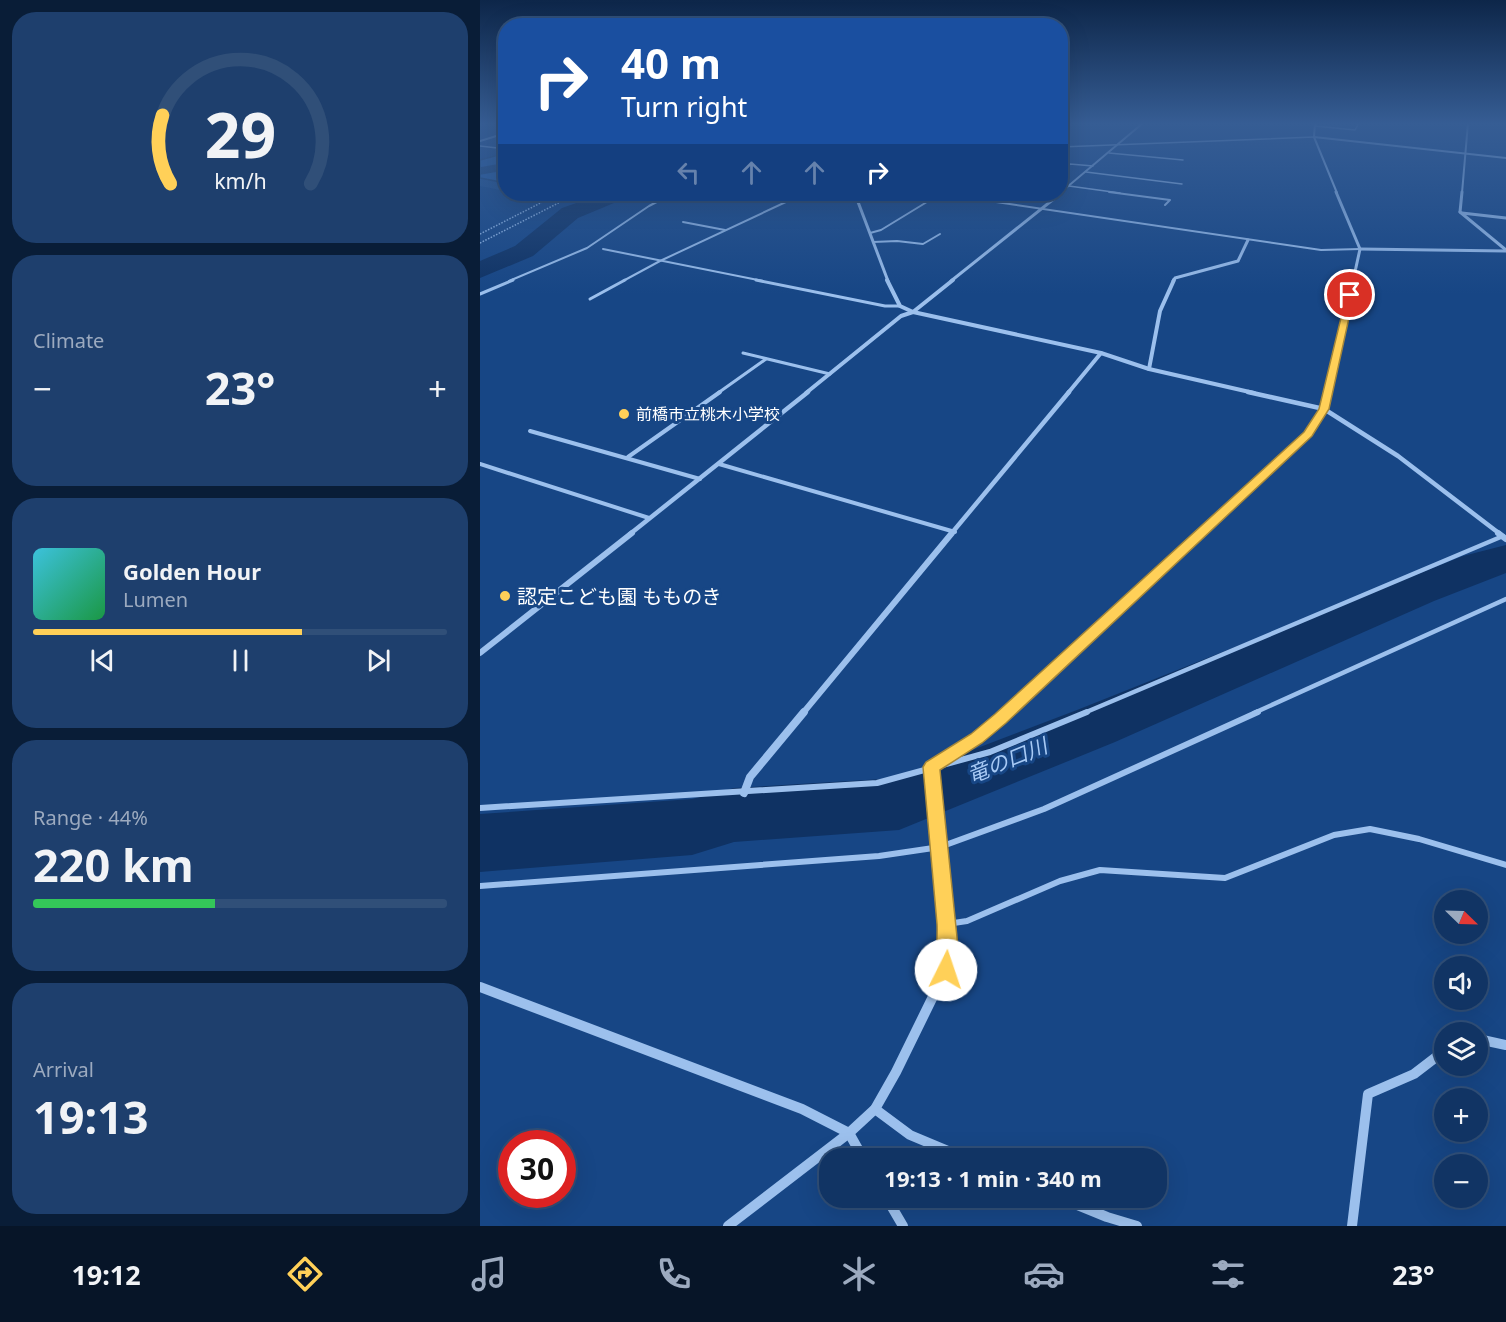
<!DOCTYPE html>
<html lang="en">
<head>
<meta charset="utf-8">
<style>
  body { margin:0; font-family:"Noto Sans","Noto Sans JP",sans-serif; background:#1e3f6d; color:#f1f3f6; height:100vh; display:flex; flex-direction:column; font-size:22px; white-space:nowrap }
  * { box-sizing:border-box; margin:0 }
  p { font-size:20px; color:#9caabf }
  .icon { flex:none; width:33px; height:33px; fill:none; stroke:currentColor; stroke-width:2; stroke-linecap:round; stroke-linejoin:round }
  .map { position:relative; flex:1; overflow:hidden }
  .side { display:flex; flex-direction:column; gap:12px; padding:12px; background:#091d37; width:480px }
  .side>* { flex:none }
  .banner { position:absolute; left:18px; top:18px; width:570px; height:183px; border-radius:24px; box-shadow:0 6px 24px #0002,0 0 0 2px #304f78; background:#1a4fa0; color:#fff; overflow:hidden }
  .needle { width:39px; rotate:113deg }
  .fabs { position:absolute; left:954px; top:890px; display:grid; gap:12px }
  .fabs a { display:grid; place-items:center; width:54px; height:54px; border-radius:50%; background:#113464; box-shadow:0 6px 24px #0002,0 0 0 2px #304f78; font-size:30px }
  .speed { position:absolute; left:18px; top:1130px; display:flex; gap:12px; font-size:30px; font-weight:700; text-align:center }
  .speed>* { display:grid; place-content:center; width:78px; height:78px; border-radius:50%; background:#113464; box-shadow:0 6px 24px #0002,0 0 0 2px #304f78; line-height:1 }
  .speed .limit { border:9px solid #d22; background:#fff; color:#111 }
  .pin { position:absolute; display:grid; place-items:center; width:51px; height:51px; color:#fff; margin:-26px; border:3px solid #fff; border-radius:50%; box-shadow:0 2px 6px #0007 }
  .me { position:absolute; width:66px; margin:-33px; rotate:4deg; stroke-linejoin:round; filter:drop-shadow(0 0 4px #0008) }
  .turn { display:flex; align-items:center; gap:21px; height:126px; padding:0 24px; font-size:27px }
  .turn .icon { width:78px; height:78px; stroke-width:2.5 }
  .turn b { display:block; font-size:42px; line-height:51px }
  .lanes { display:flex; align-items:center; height:57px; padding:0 24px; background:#0003; justify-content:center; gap:30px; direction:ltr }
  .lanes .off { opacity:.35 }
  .big { font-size:45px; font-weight:700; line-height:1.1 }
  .side .card { flex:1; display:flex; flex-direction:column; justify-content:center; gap:9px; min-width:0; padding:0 21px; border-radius:24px; background:#1e3f6d }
  .side .dial { align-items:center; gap:0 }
  .dial svg { height:156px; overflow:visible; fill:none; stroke:#304f78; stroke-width:7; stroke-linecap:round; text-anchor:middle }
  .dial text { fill:#f1f3f6; stroke:none }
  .song { display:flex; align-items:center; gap:18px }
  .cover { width:72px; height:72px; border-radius:9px; background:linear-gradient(135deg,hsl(190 70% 55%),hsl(140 70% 35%)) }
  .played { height:6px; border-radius:3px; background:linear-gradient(90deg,#ffd058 65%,#304f78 65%) }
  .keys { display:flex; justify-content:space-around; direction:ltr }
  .heat { display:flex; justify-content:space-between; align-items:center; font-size:33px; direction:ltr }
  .charge { height:9px; border-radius:4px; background:linear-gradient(90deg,#34c759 44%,#304f78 0) }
  .trip { position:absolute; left:339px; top:1148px; width:348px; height:60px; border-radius:24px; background:#113464; box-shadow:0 6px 24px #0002,0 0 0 2px #304f78; font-weight:700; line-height:60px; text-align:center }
  .tab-bar { display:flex; height:96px; justify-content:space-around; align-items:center; background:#071528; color:#9caabf }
  .tab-bar .icon { width:42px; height:42px }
  .tab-bar .selected { color:#ffd058 }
  .tab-bar b { font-size:27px; color:#f1f3f6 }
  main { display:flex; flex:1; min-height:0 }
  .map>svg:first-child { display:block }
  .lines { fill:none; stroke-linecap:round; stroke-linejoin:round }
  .river { fill:#0f3263; fill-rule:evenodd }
  .path { stroke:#9cc0ed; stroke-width:1.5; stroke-dasharray:1.5 1.5; stroke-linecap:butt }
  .lane-far5 { stroke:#9cc0ed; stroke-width:1.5 }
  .lane-far4 { stroke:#9cc0ed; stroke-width:2 }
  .lane-far3 { stroke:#9cc0ed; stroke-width:3 }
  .lane-far2 { stroke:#9cc0ed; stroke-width:4 }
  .lane-far1 { stroke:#9cc0ed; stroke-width:4.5 }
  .lane { stroke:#9cc0ed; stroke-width:6 }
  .street-far6 { stroke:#9cc0ed; stroke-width:2 }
  .street-far5 { stroke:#9cc0ed; stroke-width:3 }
  .street-far4 { stroke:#9cc0ed; stroke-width:4 }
  .street-far3 { stroke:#9cc0ed; stroke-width:4.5 }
  .street-far2 { stroke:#9cc0ed; stroke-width:6 }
  .street-far1 { stroke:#9cc0ed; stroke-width:8 }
  .street { stroke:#9cc0ed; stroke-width:10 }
  .wall { fill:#20508d }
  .shaded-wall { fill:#1a4173 }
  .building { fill:#255da4; stroke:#1a4173; stroke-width:1.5 }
  .route { fill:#ffd058; stroke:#a68739; stroke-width:1.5 }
  .poi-dot { fill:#ffd058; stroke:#174685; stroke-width:2 }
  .labels { text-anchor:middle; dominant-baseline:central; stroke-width:6; stroke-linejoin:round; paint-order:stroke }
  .far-poi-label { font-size:16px; fill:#fff; stroke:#174685; text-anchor:start }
  .poi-label { font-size:20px; fill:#fff; stroke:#174685; text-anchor:start }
  .water-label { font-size:21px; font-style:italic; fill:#a8caf5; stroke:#174685 }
</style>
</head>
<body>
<main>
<section class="side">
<div class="card dial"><svg viewBox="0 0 100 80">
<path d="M14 69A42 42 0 1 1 86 69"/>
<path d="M14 69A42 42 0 0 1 10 34" stroke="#ffd058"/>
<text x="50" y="56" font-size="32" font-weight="700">29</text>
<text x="50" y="72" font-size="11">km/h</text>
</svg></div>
<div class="card"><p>Climate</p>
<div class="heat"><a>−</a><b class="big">23°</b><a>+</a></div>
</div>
<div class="card">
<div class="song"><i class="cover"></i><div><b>Golden Hour</b><p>Lumen</p></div></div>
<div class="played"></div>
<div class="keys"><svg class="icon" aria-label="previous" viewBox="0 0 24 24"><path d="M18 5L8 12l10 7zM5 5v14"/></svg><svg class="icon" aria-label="pause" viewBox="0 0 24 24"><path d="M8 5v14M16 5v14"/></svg><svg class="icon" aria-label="next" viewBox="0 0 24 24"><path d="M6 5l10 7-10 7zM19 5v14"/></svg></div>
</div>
<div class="card"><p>Range · 44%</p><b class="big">220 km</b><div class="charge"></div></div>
<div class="card"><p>Arrival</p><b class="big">19:13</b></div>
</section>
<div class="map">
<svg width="1026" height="1226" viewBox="0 0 1026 1226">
  <rect width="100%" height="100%" fill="#174685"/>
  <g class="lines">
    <g class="river">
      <polygon points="122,194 149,194 146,198 98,218 53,256 0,278 0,261 35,246 82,208"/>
      <polygon points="1026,545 1026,573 954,601 635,742 419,830 254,842 212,855 0,872 0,814 212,799 254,788 419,778 597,710 983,556"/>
    </g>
    <g class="path">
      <polyline points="0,234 78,194"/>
      <polyline points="0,243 96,194"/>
    </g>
    <g class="lane-far5">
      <polyline points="835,126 875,130 879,123"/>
      <polyline points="0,146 26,149"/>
      <polyline points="580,147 834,137"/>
      <polyline points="629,153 703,160"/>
      <polyline points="580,166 590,164 613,166"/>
      <polyline points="606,172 702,184"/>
      <polyline points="589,186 640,193"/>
    </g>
    <g class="lane-far4">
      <polyline points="629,192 690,200 685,205"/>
      <polyline points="260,194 304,201"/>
      <polyline points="462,194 841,250 880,249"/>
      <polyline points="203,222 245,230"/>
      <polyline points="390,233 401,230 460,194"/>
      <polyline points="393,242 417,241 443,244 460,234"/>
      <polyline points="123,249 283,281"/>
      <polyline points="29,281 107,248 169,206 192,194"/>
      <polyline points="143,281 180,261 323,194"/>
    </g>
    <g class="lane-far3">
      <polyline points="276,280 405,306 420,306"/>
      <polyline points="0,294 33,280"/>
      <polyline points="110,299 145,280"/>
      <polyline points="263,353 350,374"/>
      <polyline points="238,393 286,359"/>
    </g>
    <g class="lane-far2">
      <polyline points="50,431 220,479"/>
      <polyline points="148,457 240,392"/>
      <polyline points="0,464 169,518"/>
      <polyline points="239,464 475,532"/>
    </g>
    <g class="lane-far1">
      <polyline points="604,713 1023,536"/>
      <polyline points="774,713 1026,599"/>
    </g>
    <g class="lane">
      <polyline points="0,808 397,783 510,752 607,712"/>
      <polyline points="0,886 399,856 460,847 564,809 778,712"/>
      <polyline points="467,924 487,921 580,881 620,870 745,878 854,835 890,829 939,839 1026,865"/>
    </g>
    <g class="street-far6">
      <polyline points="835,123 834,137 857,193"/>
      <polyline points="834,137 1026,158"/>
      <polyline points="0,141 26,133"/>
      <polyline points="580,193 663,123"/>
      <polyline points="982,193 988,123"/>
    </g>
    <g class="street-far5">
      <polyline points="856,192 880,249 873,281"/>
      <polyline points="375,194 408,281"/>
      <polyline points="980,212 982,192"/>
      <polyline points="980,212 1026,250"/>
      <polyline points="982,213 1026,218"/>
      <polyline points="880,249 1026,251"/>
      <polyline points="471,281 580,194"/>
      <polyline points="693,281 695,278 758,261 768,240"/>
    </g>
    <g class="street-far4">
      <polyline points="407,280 420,306 433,312 621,353 669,369 774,393"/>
      <polyline points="669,369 680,311 694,280"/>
      <polyline points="326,393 421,316 433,312 473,280"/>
      <polyline points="588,393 621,353"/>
      <polyline points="848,393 873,280"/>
    </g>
    <g class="street-far3">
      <polyline points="768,392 844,409 918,456 1020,534"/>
      <polyline points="150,534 328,392"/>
      <polyline points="471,534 589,392"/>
      <polyline points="719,534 828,434 844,409 848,392"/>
    </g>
    <g class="street-far2">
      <polyline points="1018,533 1026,539"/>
      <polyline points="0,653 152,533"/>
      <polyline points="323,713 472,533"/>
      <polyline points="525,713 721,533"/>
    </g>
    <g class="street-far1">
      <polyline points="264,793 270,777 324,712"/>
      <polyline points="468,940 452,767 496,738 527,712"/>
    </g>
    <g class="street">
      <polyline points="0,987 322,1109 369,1133 383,1158"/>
      <polyline points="998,1039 1026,1045"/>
      <polyline points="395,1109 430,1135 485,1158"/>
      <polyline points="406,1197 423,1226"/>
      <polyline points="578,1197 627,1217 657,1226"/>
      <polyline points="248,1226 369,1133 395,1109 416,1072 466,970 468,938"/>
      <polyline points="872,1226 888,1094 934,1074 964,1051"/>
    </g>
  </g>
  <polygon class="wall" points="26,150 26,191 0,186 0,160 22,153 21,151"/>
  <polygon class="shaded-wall" points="22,164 25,172 0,177 0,168"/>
  <g class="building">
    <polygon points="26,153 26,166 22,164 0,168 0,160"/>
    <polygon points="26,166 26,183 0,178 0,174 23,170"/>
  </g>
  <linearGradient id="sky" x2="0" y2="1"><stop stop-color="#0d2649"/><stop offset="0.42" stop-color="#365d94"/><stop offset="1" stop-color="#365d94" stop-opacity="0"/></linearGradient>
  <rect width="1026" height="294" fill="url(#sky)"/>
  <path class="route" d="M867,293L874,295L849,409L832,436L526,723L502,743L460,770L478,947L473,977L466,980L459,977C454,966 458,938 457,924L443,767L446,762L491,734L515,714L824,432L839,409Z"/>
  <g class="poi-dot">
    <circle cx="144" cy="414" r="6"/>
    <circle cx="25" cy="596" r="6"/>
  </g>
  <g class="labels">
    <g class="far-poi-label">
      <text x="156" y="414">前橋市立桃木小学校</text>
    </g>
    <g class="poi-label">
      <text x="37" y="596">認定こども園 もものき</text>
    </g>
    <g class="water-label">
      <text transform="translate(527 760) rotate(-22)">竜の口川</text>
    </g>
  </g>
</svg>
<div class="fabs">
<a><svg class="needle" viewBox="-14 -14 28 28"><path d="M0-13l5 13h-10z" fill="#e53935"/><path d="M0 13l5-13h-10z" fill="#9caabf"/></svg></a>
<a><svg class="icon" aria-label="sound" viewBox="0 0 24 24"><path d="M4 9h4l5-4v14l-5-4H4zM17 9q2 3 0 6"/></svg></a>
<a><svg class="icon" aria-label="layers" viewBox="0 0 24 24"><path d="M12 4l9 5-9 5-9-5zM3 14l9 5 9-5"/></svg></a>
<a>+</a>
<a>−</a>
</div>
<div class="speed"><div class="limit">30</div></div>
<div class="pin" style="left:870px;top:295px;background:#d93025"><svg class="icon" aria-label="arrive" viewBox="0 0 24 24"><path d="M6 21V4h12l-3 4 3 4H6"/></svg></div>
<svg class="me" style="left:466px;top:970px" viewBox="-20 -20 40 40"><circle r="19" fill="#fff"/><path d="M0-13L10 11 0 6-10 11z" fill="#ffd058"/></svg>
<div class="trip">19:13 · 1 min · 340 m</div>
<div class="banner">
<div class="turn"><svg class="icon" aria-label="right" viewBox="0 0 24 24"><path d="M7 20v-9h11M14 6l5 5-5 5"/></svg><div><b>40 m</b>Turn right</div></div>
<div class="lanes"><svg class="icon off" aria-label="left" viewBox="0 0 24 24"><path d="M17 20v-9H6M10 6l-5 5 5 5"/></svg><svg class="icon off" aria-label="ahead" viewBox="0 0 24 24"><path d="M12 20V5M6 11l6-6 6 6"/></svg><svg class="icon off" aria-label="ahead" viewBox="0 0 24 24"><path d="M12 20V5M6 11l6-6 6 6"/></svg><svg class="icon" aria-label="right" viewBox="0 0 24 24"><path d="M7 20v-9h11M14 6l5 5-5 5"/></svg></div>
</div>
</div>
</main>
<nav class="tab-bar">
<b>19:12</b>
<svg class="icon selected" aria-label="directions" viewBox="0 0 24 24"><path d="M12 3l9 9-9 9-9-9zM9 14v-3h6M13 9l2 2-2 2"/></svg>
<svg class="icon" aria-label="music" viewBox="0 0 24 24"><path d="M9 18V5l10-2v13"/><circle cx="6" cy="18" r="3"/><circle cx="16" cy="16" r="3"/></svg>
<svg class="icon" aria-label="phone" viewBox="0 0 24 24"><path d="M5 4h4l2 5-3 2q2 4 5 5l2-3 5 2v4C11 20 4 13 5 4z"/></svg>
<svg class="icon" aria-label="climate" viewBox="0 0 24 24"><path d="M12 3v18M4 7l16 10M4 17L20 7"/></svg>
<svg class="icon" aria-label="car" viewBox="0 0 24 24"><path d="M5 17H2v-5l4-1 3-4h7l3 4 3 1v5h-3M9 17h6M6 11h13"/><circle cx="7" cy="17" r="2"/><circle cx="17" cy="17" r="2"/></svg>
<svg class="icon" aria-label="filters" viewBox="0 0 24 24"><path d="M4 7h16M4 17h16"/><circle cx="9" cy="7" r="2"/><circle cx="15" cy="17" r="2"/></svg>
<b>23°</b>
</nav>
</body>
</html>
